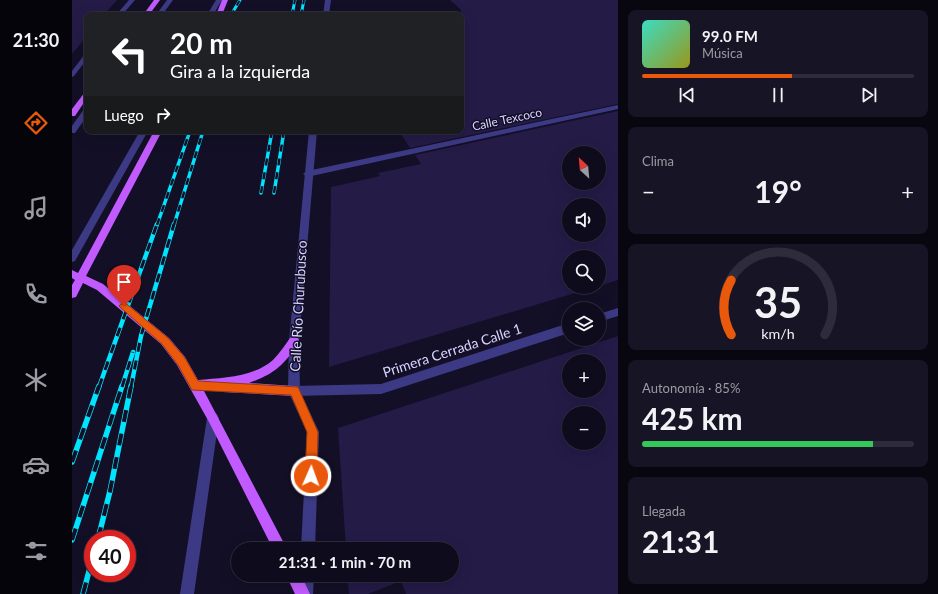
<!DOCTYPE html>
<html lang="es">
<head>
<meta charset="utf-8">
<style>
  body { margin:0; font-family:Lato,sans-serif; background:#171425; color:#f1f3f6; height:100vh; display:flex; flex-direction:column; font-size:15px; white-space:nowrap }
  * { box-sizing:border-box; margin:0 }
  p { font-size:13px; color:#9b9ba3 }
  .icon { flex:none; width:22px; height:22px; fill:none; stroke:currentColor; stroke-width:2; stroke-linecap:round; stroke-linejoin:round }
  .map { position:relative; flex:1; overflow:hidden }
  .details { display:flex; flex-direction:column; gap:10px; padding:10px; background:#08060f; width:320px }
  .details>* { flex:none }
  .banner { position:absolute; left:12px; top:12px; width:380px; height:122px; border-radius:8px; box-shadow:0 4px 16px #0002,0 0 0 1px #2e2b3b; background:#202124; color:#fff; overflow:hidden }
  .needle { width:26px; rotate:334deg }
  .controls { position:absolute; left:490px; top:146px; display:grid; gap:8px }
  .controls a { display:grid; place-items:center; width:44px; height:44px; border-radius:50%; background:#0e0b1c; box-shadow:0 4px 16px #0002,0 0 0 1px #2e2b3b; font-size:20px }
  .speed { position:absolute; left:12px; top:530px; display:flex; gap:8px; font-size:20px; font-weight:700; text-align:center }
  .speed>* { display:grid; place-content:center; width:52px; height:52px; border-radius:50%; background:#0e0b1c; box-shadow:0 4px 16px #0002,0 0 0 1px #2e2b3b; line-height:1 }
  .speed .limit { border:6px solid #d22; background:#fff; color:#111 }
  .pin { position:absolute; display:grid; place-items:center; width:34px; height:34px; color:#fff; margin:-41px -17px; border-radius:50% 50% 50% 0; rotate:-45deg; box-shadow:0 0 4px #0007 }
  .pin .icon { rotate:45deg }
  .me { position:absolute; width:44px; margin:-22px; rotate:2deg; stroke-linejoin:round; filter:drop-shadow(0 0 3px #0008) }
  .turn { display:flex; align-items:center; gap:14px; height:84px; padding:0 20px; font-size:18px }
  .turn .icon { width:52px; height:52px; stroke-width:2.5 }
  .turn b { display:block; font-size:28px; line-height:34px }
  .then { display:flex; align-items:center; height:38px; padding:0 20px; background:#0003; gap:8px; font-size:15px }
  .big { font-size:30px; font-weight:700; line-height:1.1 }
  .details .card { flex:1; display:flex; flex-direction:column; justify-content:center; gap:6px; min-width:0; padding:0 14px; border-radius:8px; background:#171425 }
  .details .dial { align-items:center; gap:0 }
  .dial svg { height:104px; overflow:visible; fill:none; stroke:#2e2b3b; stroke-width:7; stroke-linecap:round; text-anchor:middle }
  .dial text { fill:#f1f3f6; stroke:none }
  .song { display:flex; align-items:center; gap:12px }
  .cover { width:48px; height:48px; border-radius:6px; background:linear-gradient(135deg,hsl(170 70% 55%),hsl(60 70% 35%)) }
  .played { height:4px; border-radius:2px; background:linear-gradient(90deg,#ea580c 55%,#2e2b3b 55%) }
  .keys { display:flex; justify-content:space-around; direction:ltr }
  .heat { display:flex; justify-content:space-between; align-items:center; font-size:22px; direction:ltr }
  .charge { height:6px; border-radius:3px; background:linear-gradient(90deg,#34c759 85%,#2e2b3b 0) }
  .trip { position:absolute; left:159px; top:542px; width:228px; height:40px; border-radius:20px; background:#0e0b1c; box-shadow:0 4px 16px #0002,0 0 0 1px #2e2b3b; font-weight:700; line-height:40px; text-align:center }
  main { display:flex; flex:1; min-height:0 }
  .tab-bar { display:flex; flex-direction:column; width:72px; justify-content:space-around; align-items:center; background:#06040b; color:#9b9ba3 }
  .tab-bar .icon { width:28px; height:28px }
  .tab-bar .active { color:#ea580c }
  .tab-bar b { font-size:18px; color:#f1f3f6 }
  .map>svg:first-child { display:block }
  .building { fill:#241b47; fill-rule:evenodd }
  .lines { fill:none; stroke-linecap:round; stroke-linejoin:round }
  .service { fill:#3d3a85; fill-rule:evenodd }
  .minor { fill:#3d3a85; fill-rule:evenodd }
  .tertiary { fill:#3d3a85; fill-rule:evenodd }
  .primary { fill:#c25bff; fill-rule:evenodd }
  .rail-far3-casing { stroke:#00e5ff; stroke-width:3 }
  .rail-far2-casing { stroke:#00e5ff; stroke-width:3.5 }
  .rail-far1-casing { stroke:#00e5ff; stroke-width:4.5 }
  .rail-casing { stroke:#00e5ff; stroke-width:5.5 }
  .rail-far3 { stroke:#130f26; stroke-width:2; stroke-dasharray:5.5; stroke-linecap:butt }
  .rail-far2 { stroke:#130f26; stroke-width:2.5; stroke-dasharray:7; stroke-linecap:butt }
  .rail-far1 { stroke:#130f26; stroke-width:3; stroke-dasharray:9; stroke-linecap:butt }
  .rail { stroke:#130f26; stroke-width:4; stroke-dasharray:12; stroke-linecap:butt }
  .route { fill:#ea580c; stroke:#983908 }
  .labels { text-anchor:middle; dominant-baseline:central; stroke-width:3; stroke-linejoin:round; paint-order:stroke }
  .far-street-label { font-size:12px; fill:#d9d4ff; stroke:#130f26 }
  .street-label { font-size:14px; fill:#d9d4ff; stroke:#130f26 }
</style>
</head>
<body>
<main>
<nav class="tab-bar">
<b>21:30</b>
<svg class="icon active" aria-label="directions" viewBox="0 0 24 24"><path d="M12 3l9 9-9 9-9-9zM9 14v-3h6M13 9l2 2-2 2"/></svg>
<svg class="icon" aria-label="music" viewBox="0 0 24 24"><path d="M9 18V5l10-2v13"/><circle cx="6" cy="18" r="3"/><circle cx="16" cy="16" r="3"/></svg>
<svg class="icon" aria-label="phone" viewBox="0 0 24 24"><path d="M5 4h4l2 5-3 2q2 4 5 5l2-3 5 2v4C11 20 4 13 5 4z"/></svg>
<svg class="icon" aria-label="climate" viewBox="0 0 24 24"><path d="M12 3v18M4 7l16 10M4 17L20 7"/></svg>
<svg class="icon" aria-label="car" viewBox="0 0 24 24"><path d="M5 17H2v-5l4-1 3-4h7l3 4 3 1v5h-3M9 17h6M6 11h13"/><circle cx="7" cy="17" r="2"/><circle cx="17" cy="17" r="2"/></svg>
<svg class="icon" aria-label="filters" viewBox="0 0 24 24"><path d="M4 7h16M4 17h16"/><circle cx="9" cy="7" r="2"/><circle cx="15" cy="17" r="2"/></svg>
</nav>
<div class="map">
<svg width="546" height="594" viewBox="0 0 546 594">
  <rect width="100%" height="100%" fill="#130f26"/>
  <g class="building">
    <polygon points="0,0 45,0 32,15 15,15 15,36 0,54"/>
    <polygon points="378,0 546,0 546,104 338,148 327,131 389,131 389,10"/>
    <path d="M546,111V280L527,286V257H497V287H523L257,367L259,187L308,176L306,173L349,164L343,155ZM497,153H527V183H497ZM497,205H527V235H497Z"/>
    <path d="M546,336V594H334L329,581L296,594H277L275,575H380V549H274L266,428ZM497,361H527V391H497ZM497,413H527V443H497Z"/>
  </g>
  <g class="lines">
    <g class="service">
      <polygon points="95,0 101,0 90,15 84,15"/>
      <polygon points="144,0 150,0 141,15 135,15"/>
      <polygon points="12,109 15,109 15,116 3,133 0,133 0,126"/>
      <polygon points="68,131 76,131 3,261 0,262 0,250"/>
    </g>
    <g class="minor">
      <polygon points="57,0 63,0 50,15 44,15"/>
      <polygon points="15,53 15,59 2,76 0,77 0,71 13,54"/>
      <polygon points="546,105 546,109 235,177 231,174 235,171"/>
      <polygon points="546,308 546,316 527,322 527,314"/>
      <polygon points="497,323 497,333 309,394 222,396 218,395 216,391 218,387 222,386 309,384"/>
      <polygon points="141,412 145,414 147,418 122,594 108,594 135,418 137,414"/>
    </g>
    <g class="tertiary">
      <polygon points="253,0 259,0 257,15 251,15"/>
      <polygon points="237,131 245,131 227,341 228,391 247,432 243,549 229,549 235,432 216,391 217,341"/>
      <polygon points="228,575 242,575 241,594 227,594"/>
    </g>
    <g class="primary">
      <polygon points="82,0 88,0 77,15 71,15"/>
      <polygon points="150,0 156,0 150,15 144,15"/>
      <polygon points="15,91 15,98 3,116 0,116 0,109 13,92"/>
      <path d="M82,131H90L14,276L31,284L97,338L113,357L126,380C150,378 182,377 201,360C208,353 213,345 218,338L222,336L226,338L227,341L226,344C211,366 202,374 177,383L222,386L226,387L228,391L226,395L222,396L151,392L146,389L132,391L215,549H201L137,422L105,365L89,344L25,290L11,283L4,297L0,298V285L3,280L0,278V270L6,273Z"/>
      <polygon points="214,575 229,575 238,594 223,594"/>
    </g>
    <defs>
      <g id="rail-far3">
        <polyline points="159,15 168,0"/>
        <polyline points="220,15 223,0"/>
        <polyline points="229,15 232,0"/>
      </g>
      <g id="rail-far2">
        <polyline points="189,193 200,131"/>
        <polyline points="202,193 212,131"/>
        <polyline points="85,225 118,131"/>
        <polyline points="102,225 131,131"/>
      </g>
      <g id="rail-far1">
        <polyline points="27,387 85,224"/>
        <polyline points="50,387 61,352"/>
        <polyline points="59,387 69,336 102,224"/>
      </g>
      <g id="rail">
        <polyline points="0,462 27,386"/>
        <polyline points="26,539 38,491 59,386"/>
        <polyline points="0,540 50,386"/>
        <polyline points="11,594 21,556"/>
      </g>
    </defs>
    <use href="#rail-far3" class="rail-far3-casing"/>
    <use href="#rail-far2" class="rail-far2-casing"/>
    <use href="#rail-far1" class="rail-far1-casing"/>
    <use href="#rail" class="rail-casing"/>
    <use href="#rail-far3" class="rail-far3"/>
    <use href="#rail-far2" class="rail-far2"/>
    <use href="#rail-far1" class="rail-far1"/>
    <use href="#rail" class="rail"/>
  </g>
  <polygon class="route" points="52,302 96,338 113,358 126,381 226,387 246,432 245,476 243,480 239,481 235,480 233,476 235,432 219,395 120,390 106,365 90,344 49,308 47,306"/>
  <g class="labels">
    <g class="far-street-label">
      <text transform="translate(435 119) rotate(-12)">Calle Texcoco</text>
    </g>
    <g class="street-label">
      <text transform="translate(226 306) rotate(-87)">Calle Río Churubusco</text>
      <text transform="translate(380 350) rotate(-18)">Primera Cerrada Calle 1</text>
    </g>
  </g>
</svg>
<div class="controls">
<a><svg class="needle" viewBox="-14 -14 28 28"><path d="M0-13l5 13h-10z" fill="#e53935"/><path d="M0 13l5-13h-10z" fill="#9b9ba3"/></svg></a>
<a><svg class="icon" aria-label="sound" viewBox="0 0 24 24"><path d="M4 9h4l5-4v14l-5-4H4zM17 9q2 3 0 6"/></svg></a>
<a><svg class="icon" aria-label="search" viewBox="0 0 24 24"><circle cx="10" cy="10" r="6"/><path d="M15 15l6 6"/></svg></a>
<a><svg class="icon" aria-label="layers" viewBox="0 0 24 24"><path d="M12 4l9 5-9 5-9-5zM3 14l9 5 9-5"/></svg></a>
<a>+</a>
<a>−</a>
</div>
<div class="speed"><div class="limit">40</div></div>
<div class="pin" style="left:52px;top:306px;background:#d93025"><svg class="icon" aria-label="arrive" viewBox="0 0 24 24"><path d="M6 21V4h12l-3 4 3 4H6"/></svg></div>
<svg class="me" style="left:239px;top:476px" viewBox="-20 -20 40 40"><circle r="17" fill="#ea580c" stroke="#fff" stroke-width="3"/><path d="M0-11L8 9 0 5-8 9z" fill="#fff"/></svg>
<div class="trip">21:31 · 1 min · 70 m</div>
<div class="banner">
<div class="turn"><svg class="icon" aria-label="left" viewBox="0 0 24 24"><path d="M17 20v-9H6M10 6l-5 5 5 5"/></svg><div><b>20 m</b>Gira a la izquierda</div></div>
<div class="then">Luego<svg class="icon" aria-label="right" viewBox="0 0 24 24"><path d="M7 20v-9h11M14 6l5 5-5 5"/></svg></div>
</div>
</div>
<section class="details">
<div class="card">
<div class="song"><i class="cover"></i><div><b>99.0 FM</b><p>Música</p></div></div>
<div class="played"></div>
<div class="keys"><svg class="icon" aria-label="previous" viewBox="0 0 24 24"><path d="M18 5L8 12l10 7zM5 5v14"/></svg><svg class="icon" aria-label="pause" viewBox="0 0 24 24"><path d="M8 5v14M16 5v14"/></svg><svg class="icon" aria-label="next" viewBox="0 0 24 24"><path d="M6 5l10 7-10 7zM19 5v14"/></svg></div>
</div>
<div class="card"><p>Clima</p>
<div class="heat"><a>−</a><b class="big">19°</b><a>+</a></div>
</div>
<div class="card dial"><svg viewBox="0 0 100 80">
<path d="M14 69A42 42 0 1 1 86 69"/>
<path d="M14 69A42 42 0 0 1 14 27" stroke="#ea580c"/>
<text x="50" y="56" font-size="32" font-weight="700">35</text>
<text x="50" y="72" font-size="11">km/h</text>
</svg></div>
<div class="card"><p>Autonomía · 85%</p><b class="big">425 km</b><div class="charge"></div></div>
<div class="card"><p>Llegada</p><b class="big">21:31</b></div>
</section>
</main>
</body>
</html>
